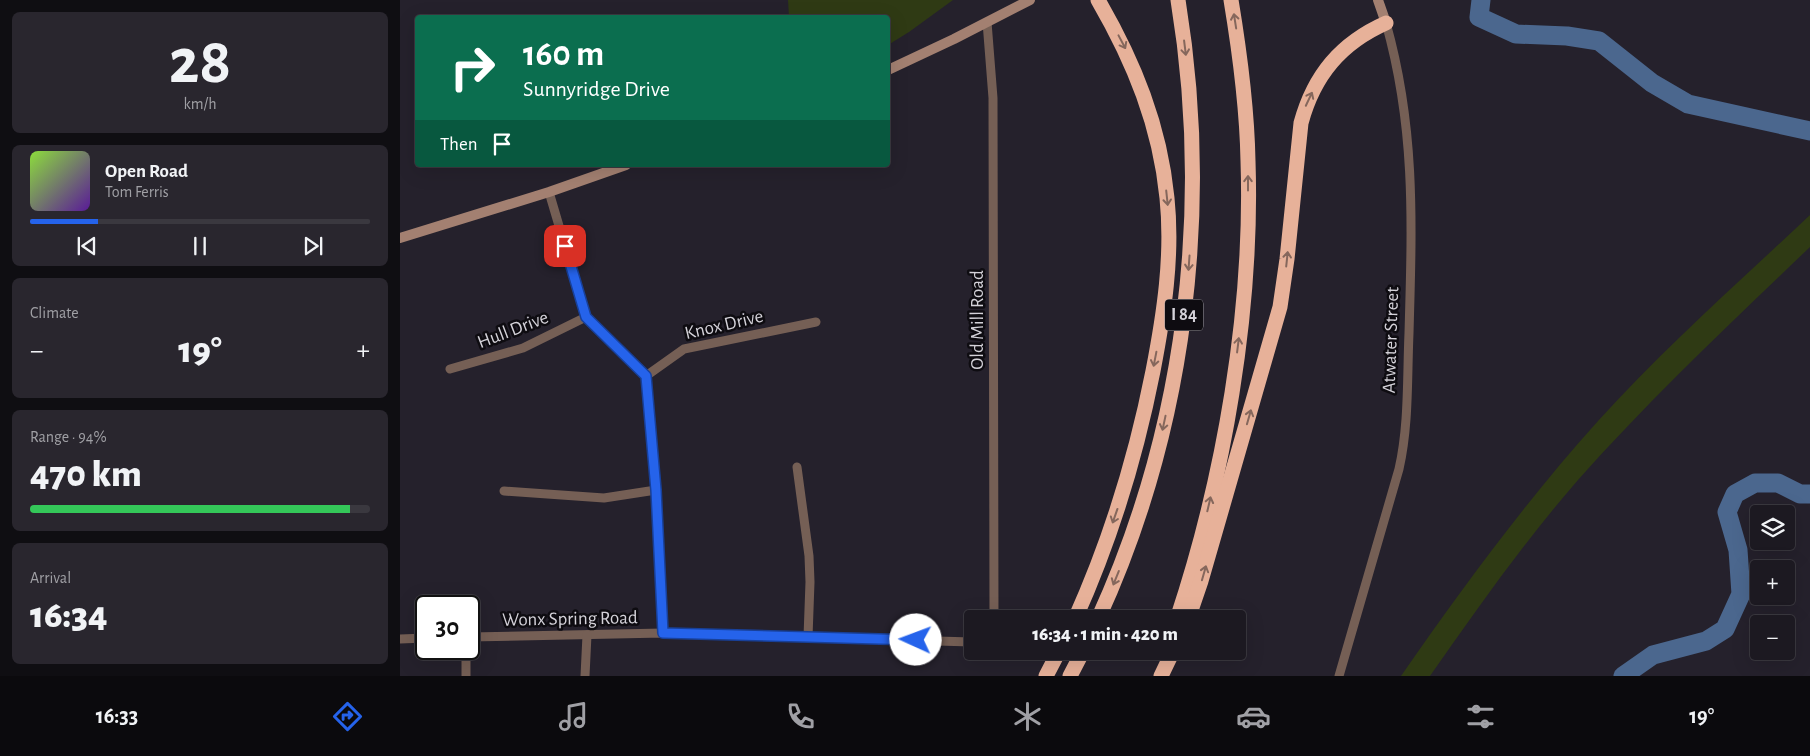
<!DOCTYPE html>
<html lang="en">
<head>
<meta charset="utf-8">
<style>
  body { margin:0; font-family:"Alegreya Sans",sans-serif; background:#29262e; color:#f1f3f6; height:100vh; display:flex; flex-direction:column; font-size:19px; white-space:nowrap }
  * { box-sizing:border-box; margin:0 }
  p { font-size:16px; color:#a0a0a5 }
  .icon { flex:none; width:28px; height:28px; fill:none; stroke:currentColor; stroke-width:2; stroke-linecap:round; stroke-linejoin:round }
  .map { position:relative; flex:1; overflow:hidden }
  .drawer { display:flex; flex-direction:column; gap:12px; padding:12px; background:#0f0e12; width:400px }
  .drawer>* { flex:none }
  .guide { position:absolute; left:15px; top:15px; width:475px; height:152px; border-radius:5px; box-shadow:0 5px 20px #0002,0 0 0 1px #3a383f; background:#0b6e4f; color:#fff; overflow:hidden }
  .fabs { position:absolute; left:1350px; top:505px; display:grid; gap:10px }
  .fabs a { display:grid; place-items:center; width:45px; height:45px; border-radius:5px; background:#1c1921; box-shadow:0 5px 20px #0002,0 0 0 1px #3a383f; font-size:25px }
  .speed { position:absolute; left:15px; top:595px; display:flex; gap:10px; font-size:25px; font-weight:700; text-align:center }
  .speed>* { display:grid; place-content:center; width:65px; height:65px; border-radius:50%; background:#1c1921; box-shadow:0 5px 20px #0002,0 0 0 1px #3a383f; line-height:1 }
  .speed .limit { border:2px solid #111; border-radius:8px; background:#fff; color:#111 }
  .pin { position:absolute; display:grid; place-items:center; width:42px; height:42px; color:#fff; margin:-21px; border-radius:10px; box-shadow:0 2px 8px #0006 }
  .me { position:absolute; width:55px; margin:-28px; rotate:272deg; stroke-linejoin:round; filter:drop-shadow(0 0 4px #0008) }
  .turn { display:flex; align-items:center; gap:18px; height:105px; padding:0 25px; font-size:22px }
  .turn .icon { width:65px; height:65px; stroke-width:2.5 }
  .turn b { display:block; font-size:35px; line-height:42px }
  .then { display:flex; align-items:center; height:48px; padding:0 25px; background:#0003; gap:10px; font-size:19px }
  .big { font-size:38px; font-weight:800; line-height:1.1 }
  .drawer .card { flex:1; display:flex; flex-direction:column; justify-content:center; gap:8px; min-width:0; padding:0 18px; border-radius:8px; background:#29262e }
  .drawer .dial { align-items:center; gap:0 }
  .dial b { font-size:65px; line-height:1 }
  .song { display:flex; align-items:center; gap:15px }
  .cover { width:60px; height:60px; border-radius:8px; background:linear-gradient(135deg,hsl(90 70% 55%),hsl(270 70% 35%)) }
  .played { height:5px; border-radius:2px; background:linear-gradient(90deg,#2563eb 20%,#3a383f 20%) }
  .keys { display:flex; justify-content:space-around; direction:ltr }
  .heat { display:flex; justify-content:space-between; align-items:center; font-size:28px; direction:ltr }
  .charge { height:8px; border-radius:4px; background:linear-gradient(90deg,#34c759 94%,#3a383f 0) }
  .trip { position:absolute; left:564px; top:610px; width:282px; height:50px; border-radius:5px; background:#1c1921; box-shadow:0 5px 20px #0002,0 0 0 1px #3a383f; font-weight:800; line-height:50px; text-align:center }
  .tabs { display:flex; height:80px; justify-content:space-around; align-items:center; background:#0b0a0d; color:#a0a0a5 }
  .tabs .icon { width:35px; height:35px }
  .tabs .current { color:#2563eb }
  .tabs b { font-size:22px; color:#f1f3f6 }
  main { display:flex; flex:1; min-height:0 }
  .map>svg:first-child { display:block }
  .green { fill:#2f3a14 }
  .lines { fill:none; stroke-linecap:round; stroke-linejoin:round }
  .river { stroke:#4b678e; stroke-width:19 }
  .street { stroke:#755f55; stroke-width:9 }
  .secondary { stroke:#a38071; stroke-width:10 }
  .highway { stroke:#e7b199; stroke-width:15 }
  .oneway { stroke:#85675c }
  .route-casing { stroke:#184099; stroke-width:12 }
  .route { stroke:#2563eb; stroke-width:9 }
  .labels { text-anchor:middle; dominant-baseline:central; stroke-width:5; stroke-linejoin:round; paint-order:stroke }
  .shield { fill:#0e0c11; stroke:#99979d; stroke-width:1 }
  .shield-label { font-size:18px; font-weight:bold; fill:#d4d2d9 }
  .street-label { font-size:19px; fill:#d4d2d9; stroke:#0e0c11 }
</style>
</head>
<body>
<main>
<section class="drawer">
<div class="card dial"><b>28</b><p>km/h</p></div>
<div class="card">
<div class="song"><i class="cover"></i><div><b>Open Road</b><p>Tom Ferris</p></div></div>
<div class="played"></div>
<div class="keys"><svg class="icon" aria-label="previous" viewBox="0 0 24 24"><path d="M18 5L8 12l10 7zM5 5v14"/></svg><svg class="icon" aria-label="pause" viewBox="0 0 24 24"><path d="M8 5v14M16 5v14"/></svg><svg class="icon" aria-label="next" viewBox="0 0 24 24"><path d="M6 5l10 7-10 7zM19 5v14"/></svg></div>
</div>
<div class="card"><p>Climate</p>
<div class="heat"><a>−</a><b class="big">19°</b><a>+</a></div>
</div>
<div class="card"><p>Range · 94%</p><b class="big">470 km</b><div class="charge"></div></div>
<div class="card"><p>Arrival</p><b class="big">16:34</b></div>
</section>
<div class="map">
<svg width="1410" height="676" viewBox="0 0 1410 676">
  <rect width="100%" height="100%" fill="#25212c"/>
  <g class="green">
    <polygon points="388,0 553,0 509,32 488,45 488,18 389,17"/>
    <path d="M1410,215V247C1331,323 1251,398 1178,480C1124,542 1077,609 1030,676H1001C1063,587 1126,501 1198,421C1264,348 1339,282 1410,215Z"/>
  </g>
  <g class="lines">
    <g class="river">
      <polyline points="1081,0 1079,17 1116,34 1167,36 1199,41 1252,83 1288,104 1410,131"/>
      <polyline points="1223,676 1253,655 1306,641 1325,629 1341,594 1338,550 1327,512 1335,494 1355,483 1378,483 1400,494 1410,494"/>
    </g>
    <g class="street">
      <polyline points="587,22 593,98 594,619"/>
      <polyline points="149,192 186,317 246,376 256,490 263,633"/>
      <polyline points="50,369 123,348 186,317"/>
      <polyline points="246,376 284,349 416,322"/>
      <polyline points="397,467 409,556 410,582 408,637"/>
      <polyline points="104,491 204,498 256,490"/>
      <polyline points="69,637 263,633 572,642"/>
      <polyline points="0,639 26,638"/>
      <polyline points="66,649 66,676"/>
      <polyline points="185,676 187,635"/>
      <path d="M939,676L999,469C1009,425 1007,379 1009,333C1012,225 1016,129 986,23"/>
    </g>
    <g class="secondary">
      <polyline points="978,0 986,23"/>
      <polyline points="488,70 554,39 630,0"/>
      <polyline points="0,238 149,192 226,165"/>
    </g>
    <g class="highway">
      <path d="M675,619C711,539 736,457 753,371C764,314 773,256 767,198C760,126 734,62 698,0"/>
      <path d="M698,619C786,427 812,207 778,0"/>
      <path d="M777,619C824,478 853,310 848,161C847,107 840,54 831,0"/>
      <path d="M788,619L801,581L880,307L887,259L901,123C914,75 941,43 986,23"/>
      <polyline points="646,676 659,651"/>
      <polyline points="670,676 683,651"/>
      <polyline points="761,676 773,651"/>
    </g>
  </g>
  <defs><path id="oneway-shaft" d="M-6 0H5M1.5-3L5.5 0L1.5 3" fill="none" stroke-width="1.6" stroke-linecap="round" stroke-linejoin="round" transform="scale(1.25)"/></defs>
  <g class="oneway">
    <use href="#oneway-shaft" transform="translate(835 21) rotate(-99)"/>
    <use href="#oneway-shaft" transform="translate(722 42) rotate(62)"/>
    <use href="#oneway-shaft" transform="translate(785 48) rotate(83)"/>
    <use href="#oneway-shaft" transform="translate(909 99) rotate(-65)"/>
    <use href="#oneway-shaft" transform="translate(848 183) rotate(-90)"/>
    <use href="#oneway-shaft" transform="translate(767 198) rotate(84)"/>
    <use href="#oneway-shaft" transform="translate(887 259) rotate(-84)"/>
    <use href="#oneway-shaft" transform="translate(789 263) rotate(94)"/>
    <use href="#oneway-shaft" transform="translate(838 345) rotate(-83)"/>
    <use href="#oneway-shaft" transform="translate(755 359) rotate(101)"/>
    <use href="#oneway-shaft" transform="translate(849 417) rotate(-74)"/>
    <use href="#oneway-shaft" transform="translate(764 423) rotate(102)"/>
    <use href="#oneway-shaft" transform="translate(809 504) rotate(-77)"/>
    <use href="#oneway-shaft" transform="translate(715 516) rotate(109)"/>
    <use href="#oneway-shaft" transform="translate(804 573) rotate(-74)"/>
    <use href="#oneway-shaft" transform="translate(716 578) rotate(112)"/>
  </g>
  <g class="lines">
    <defs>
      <polyline id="route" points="165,246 186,317 246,376 256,490 263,633 516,640"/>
    </defs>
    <use href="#route" class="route-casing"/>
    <use href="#route" class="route"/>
  </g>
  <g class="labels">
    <rect class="shield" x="765" y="299.5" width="38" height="31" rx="4"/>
    <g class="shield-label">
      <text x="784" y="315">I 84</text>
    </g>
    <g class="street-label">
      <text transform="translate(577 320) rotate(-90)">Old Mill Road</text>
      <text transform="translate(324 325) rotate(-13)">Knox Drive</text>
      <text transform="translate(113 330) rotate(-21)">Hull Drive</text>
      <text transform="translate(991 340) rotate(-88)">Atwater Street</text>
      <text transform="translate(170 619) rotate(-1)">Wonx Spring Road</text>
    </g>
  </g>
</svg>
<div class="fabs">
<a><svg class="icon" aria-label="layers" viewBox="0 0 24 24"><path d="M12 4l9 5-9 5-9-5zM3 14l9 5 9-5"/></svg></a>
<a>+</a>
<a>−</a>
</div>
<div class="speed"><div class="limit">30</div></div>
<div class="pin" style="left:165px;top:246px;background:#d93025"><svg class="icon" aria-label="arrive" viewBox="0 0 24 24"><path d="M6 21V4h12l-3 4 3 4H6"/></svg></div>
<svg class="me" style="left:516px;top:640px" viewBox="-20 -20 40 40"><circle r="19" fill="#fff"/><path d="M0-13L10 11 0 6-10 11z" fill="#2563eb"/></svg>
<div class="trip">16:34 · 1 min · 420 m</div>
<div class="guide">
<div class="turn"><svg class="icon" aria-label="right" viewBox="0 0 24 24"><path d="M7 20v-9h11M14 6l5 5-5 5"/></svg><div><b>160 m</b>Sunnyridge Drive</div></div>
<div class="then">Then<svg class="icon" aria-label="arrive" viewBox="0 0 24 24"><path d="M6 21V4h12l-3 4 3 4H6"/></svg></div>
</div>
</div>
</main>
<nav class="tabs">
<b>16:33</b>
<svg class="icon current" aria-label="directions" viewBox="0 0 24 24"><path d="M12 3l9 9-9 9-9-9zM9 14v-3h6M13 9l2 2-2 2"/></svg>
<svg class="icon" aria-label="music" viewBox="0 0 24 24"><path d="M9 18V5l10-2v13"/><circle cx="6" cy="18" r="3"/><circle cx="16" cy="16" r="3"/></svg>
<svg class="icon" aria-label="phone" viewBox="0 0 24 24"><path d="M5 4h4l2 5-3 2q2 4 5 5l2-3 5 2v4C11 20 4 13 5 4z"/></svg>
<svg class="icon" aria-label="climate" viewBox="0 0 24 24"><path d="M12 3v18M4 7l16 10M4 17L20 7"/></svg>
<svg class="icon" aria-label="car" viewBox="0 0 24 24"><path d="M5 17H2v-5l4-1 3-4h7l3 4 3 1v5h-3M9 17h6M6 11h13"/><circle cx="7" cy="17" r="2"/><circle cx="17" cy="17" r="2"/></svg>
<svg class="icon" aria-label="filters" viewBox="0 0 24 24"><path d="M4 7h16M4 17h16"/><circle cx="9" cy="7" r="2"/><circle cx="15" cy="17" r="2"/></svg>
<b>19°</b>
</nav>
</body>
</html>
